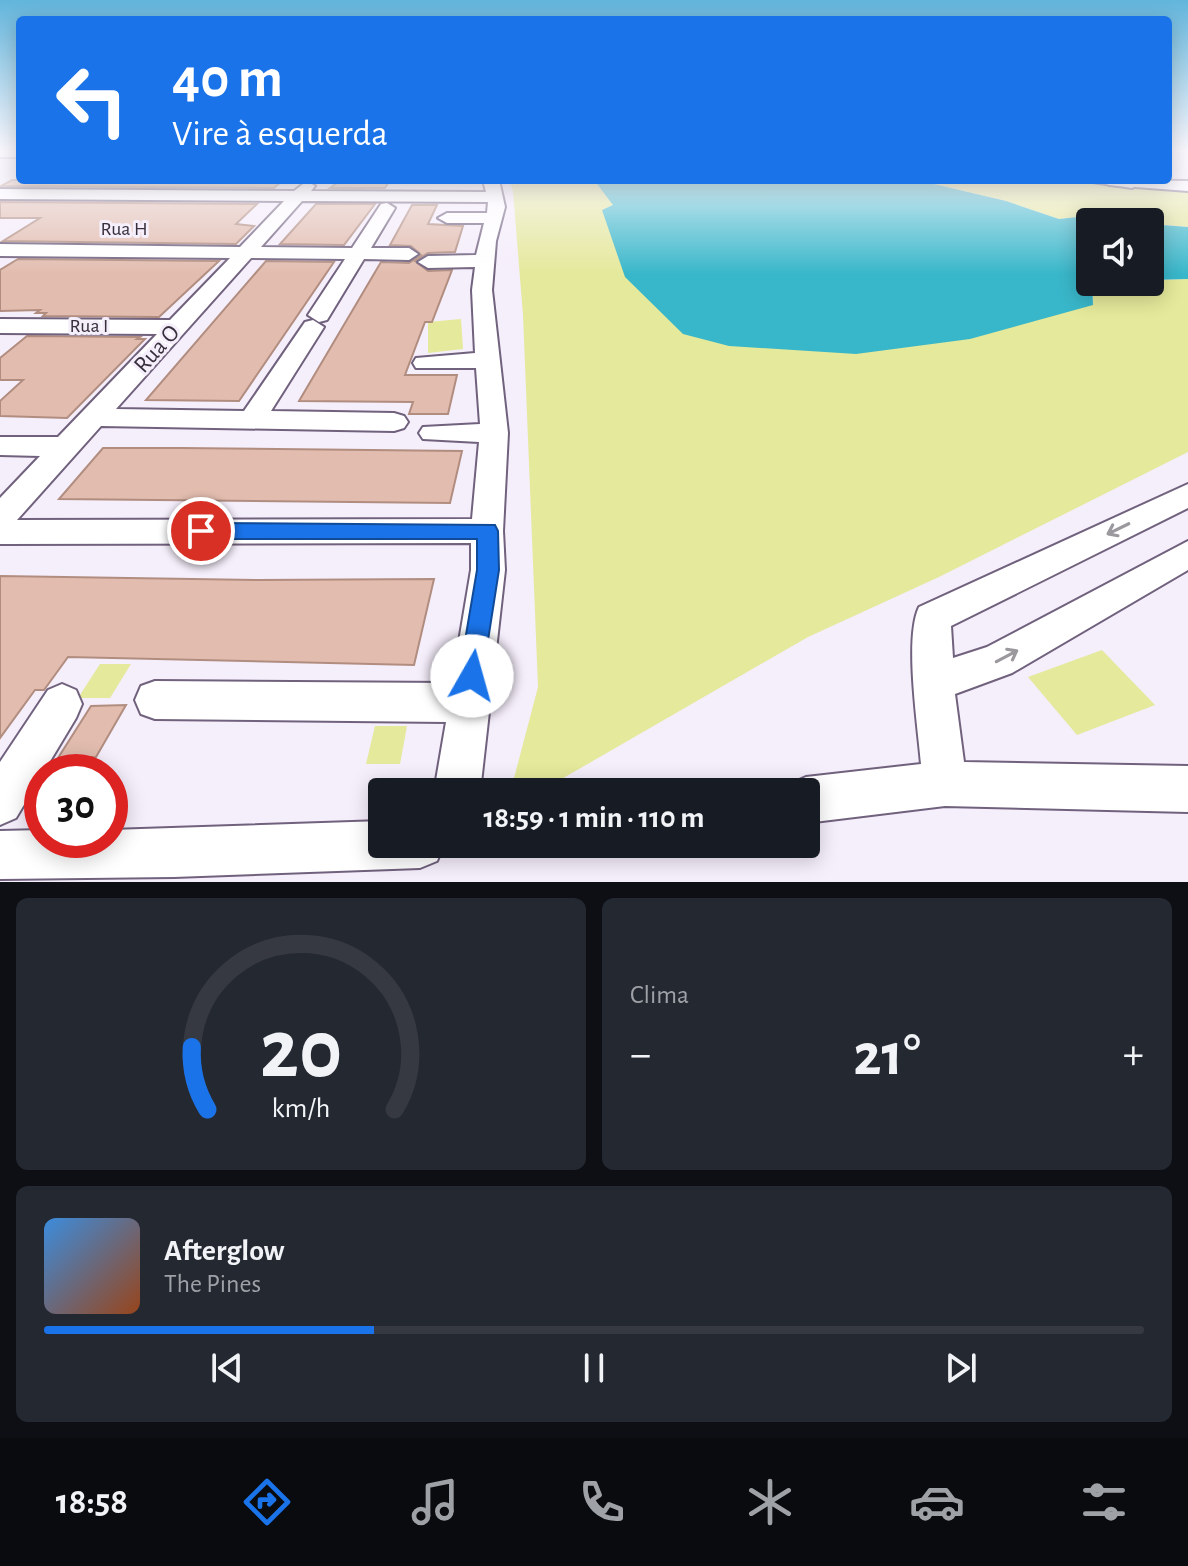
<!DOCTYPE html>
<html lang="pt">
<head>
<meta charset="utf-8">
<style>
  body { margin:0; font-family:"Alegreya Sans",sans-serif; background:#242831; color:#f1f3f6; height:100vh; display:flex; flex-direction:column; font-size:30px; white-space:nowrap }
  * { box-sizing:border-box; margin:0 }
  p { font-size:26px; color:#9ea1a6 }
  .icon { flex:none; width:44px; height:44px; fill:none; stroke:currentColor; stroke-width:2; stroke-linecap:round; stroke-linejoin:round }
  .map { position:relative; height:882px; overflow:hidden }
  .panel { display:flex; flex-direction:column; gap:16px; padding:16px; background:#0d0f14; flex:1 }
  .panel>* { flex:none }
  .guide { position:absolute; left:16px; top:16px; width:1156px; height:168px; border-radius:8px; box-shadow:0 4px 20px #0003; background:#1a73e8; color:#fff; overflow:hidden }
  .fabs { position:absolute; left:1076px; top:208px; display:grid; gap:16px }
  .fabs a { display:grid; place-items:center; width:88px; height:88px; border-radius:8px; background:#171b24; box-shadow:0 4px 20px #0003; font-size:40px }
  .speed { position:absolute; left:24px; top:754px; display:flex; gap:16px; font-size:40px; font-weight:700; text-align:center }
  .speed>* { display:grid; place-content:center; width:104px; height:104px; border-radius:50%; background:#171b24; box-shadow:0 4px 20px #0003; line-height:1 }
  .speed .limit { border:12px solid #d22; background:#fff; color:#111 }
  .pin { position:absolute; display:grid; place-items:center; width:68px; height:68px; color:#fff; margin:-34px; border:4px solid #fff; border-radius:50%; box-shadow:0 2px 8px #0007 }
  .me { position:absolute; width:88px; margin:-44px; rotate:7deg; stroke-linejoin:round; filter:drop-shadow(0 0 6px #0008) }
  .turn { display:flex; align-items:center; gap:28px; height:168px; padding:0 24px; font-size:36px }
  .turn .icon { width:104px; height:104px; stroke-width:2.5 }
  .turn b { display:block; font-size:56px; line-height:68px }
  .big { font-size:60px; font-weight:700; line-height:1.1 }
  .panel .card { flex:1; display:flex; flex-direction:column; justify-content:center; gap:12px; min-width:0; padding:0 28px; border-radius:12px; background:#242831 }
  .panel .dial { align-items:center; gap:0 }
  .dial svg { height:208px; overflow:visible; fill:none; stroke:#363941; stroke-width:7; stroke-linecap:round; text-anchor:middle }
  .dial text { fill:#f1f3f6; stroke:none }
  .song { display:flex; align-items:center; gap:24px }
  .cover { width:96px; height:96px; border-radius:12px; background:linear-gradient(135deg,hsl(210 70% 55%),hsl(20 70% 35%)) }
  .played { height:8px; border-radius:4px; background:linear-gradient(90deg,#1a73e8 30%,#363941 30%) }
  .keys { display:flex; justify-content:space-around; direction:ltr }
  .heat { display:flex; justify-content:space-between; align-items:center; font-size:44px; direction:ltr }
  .panel .tiles { flex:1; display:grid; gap:16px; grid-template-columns:1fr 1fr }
  .card:last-child { grid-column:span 2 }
  .trip { position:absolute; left:368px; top:778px; width:452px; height:80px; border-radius:8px; background:#171b24; box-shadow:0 4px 20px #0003; font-weight:700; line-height:80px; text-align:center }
  .tab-bar { display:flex; height:128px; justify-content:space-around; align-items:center; background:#090b0e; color:#9ea1a6 }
  .tab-bar .icon { width:56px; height:56px }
  .tab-bar .active { color:#1a73e8 }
  .tab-bar b { font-size:36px; color:#f1f3f6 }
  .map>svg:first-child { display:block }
  .green { fill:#e5e99b }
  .water { fill:#39b7ca }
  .building { fill:#e2bdaf; stroke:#b18d80; stroke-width:2 }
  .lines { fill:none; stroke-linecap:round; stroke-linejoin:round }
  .pedestrian-casing { stroke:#70617d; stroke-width:4 }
  .minor-casing { stroke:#70617d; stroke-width:4 }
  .pedestrian { fill:#fff; fill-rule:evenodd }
  .minor { fill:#fff; fill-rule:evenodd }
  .oneway { stroke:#9b989e }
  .route { fill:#1a73e8; stroke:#114b97; stroke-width:2 }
  .labels { text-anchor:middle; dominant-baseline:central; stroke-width:6; stroke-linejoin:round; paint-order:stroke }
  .far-street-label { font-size:20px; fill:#37303c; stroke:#f5eefb }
  .street-label { font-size:24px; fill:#37303c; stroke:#f5eefb }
</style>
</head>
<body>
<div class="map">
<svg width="1188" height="882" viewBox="0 0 1188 882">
  <rect width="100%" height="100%" fill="#f5eefb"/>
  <g class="green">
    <polygon points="509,180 594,180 614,205 602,210 1093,305 1093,282 1188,279 1188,452 939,577 808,637 539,792 526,792 513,782 538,687 523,315 513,191"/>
    <polygon points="917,180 1084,180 1188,190 1188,227 1077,217 1059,219 1006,201"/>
    <polygon points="461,319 463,349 428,353 428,322"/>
    <polygon points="1102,650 1155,705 1077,735 1028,677"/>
    <polygon points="100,664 131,664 110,698 78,698"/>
    <polygon points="375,726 407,726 400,764 366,764"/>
  </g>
  <g class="water">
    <polygon points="594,180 917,180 1006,201 1059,219 1077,217 1133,222 1090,222 1093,305 970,339 856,354 729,346 683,334 625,277 602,210 613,205"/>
    <polygon points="1150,224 1188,227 1188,279 1150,280"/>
  </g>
  <g class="building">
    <polygon points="12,180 283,180 274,188 1,186"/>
    <polygon points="341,180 390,180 385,188 330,188"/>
    <polygon points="0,202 257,204 236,224 254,226 236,244 3,241 40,218 0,218"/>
    <polygon points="316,204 375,204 344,245 280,244"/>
    <polygon points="412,205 437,205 428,224 463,226 455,252 428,253 415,261 428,271 452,270 432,322 425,322 405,375 457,375 448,414 409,414 413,402 299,401 381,262 409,263 421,255 411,246 390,245"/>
    <polygon points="18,259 219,261 159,317 43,316 46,313 36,313 40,310 0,311 0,270"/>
    <polygon points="266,261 334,262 239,401 146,400"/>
    <polygon points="27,336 140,337 137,339 145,339 67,418 0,416 0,401 23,380 0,380 0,358"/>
    <polygon points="103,448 181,448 462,451 450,503 59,499"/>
    <polygon points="0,576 257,580 434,579 414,665 68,657 44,690 35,690 0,738"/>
    <polygon points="126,705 96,757 58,758 91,706"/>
  </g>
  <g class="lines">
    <defs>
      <polygon id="pedestrian" points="1079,180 1116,180 1138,185 1132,188"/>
      <g id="minor">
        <rect x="0" y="151" width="20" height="6"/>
        <path d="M483,180H499L505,207L496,241L492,290L508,433L503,531L505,570L480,792H434L446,722L155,719L141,714L135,700L141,686L155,681L452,683L471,570V543L0,544V498L40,456L0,455V437H58L157,334L0,333V319L170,320L230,258L0,256V244L240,247L284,201L0,199V189L294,191L307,181L315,186L311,191L486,192ZM302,201L488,202L487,213H447L438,218L447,223H484L476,255L428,256L418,262L428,268L475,267L472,290L475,353L416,358L413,363L416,368H476L480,424L423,427L419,433L423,439L479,442L472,519L17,520L101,426L394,431L404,428L408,422L404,416L394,413L271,411L324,327L313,320L305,322L244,411L116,409L251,258L345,259L308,315L319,322L327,320L364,259L409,260L418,254L409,248H371L395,208L387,203L381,204L352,248L261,247Z"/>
        <polygon points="1101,180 1188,181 1188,191 1109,185"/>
        <path d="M1188,484V508L951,626L953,658L987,647L1188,541V570L1012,673L955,694L964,762L1188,766V812L945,806L806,823V792H787L790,784L806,777L921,764C918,727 904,638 919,607Z"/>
        <polygon points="62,684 76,690 82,704 76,718 16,818 0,825 0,762 48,690"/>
        <polygon points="382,821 382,844 444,844 437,861 420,868 174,877 0,879 0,831 42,830 42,840 110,840 110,830"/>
      </g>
    </defs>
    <use href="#pedestrian" class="pedestrian-casing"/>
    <use href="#minor" class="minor-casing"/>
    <use href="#pedestrian" class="pedestrian"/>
    <use href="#minor" class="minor"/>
  </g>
  <defs><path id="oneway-shaft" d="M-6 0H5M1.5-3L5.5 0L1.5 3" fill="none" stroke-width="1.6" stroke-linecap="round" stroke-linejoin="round" transform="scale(2)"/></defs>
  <g class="oneway">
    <use href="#oneway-shaft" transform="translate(1118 529) rotate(154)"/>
    <use href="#oneway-shaft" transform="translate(1007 656) rotate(-28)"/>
  </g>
  <linearGradient id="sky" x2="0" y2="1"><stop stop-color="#62b5dc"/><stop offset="0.55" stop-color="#faf7fd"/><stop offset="1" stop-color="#faf7fd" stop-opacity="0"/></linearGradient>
  <rect width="1188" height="274" fill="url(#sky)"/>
  <polygon class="route" points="201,523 495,525 498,531 499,570 481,685 472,688 463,685 459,676 477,570 477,539 201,539 194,537 191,531 194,526"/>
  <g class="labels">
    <g class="far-street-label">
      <text x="124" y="229">Rua H</text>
      <text x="89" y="326">Rua I</text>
    </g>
    <g class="street-label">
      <text transform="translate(157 349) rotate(-48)">Rua O</text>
    </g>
  </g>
</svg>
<div class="fabs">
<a><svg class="icon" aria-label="sound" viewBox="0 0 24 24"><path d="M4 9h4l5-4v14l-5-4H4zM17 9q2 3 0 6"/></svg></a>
</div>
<div class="speed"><div class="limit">30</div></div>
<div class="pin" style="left:201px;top:531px;background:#d93025"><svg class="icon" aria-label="arrive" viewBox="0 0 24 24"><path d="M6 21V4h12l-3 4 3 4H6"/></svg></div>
<svg class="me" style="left:472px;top:676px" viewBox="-20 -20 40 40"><circle r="19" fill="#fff"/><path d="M0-13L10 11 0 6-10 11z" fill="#1a73e8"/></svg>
<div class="trip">18:59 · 1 min · 110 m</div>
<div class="guide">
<div class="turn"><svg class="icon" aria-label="left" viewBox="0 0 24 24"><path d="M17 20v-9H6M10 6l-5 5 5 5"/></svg><div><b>40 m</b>Vire à esquerda</div></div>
</div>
</div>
<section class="panel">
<div class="tiles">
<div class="card dial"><svg viewBox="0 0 100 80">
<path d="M14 69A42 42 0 1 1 86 69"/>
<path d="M14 69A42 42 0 0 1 8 45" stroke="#1a73e8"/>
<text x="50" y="56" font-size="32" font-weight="700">20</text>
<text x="50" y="72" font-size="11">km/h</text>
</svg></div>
<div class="card"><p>Clima</p>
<div class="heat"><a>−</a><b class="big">21°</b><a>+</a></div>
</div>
<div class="card">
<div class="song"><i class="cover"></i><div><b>Afterglow</b><p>The Pines</p></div></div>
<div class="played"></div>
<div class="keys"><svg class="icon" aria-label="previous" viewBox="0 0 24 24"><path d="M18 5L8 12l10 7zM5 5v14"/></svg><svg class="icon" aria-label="pause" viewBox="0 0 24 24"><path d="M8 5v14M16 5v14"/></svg><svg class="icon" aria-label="next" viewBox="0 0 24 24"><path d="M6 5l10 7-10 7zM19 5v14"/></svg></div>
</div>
</div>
</section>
<nav class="tab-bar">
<b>18:58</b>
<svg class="icon active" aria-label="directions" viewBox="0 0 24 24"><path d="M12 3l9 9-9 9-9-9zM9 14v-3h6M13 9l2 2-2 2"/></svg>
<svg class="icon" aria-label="music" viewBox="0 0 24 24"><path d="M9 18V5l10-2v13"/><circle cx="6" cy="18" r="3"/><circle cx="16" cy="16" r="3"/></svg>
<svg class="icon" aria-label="phone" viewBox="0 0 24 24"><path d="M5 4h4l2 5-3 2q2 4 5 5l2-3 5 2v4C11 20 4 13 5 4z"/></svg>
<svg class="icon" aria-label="climate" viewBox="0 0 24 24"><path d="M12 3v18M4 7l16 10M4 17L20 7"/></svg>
<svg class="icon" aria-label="car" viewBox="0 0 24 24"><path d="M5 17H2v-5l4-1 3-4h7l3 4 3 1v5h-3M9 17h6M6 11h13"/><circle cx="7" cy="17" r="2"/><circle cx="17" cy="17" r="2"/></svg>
<svg class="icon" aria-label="filters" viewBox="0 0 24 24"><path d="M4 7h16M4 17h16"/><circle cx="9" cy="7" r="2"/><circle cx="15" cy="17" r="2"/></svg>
</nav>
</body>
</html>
